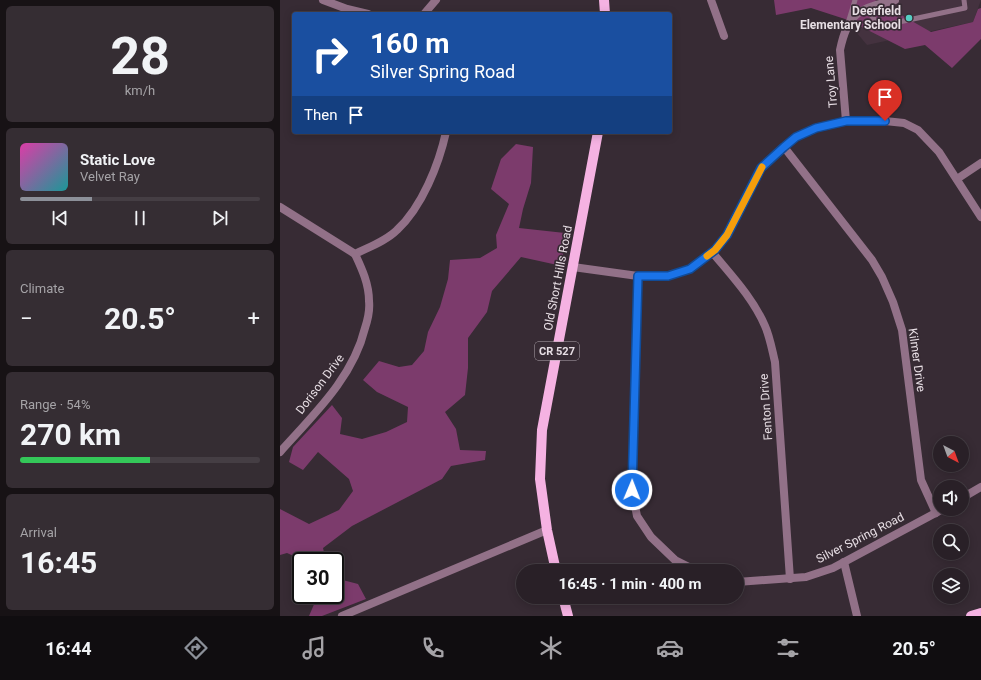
<!DOCTYPE html>
<html lang="en">
<head>
<meta charset="utf-8">
<style>
  body { margin:0; font-family:Roboto,sans-serif; background:#352d33; color:#f1f3f6; height:100vh; display:flex; flex-direction:column; font-size:15px; white-space:nowrap }
  * { box-sizing:border-box; margin:0 }
  p { font-size:13px; color:#a5a3a7 }
  .icon { flex:none; width:22px; height:22px; fill:none; stroke:currentColor; stroke-width:2; stroke-linecap:round; stroke-linejoin:round }
  .map { position:relative; flex:1; overflow:hidden }
  .drawer { display:flex; flex-direction:column; gap:6px; padding:6px; background:#171215; width:280px }
  .drawer>* { flex:none }
  .top-card { position:absolute; left:12px; top:12px; width:380px; height:122px; border-radius:4px; box-shadow:0 2px 10px #0003,0 0 0 1px #453e44; background:#1a4fa0; color:#fff; overflow:hidden }
  .needle { width:26px; rotate:139deg }
  .controls { position:absolute; left:653px; top:436px; display:grid; gap:8px }
  .controls a { display:grid; place-items:center; width:36px; height:36px; border-radius:50%; background:#292027; box-shadow:0 2px 10px #0003,0 0 0 1px #453e44; font-size:20px }
  .speed { position:absolute; left:12px; top:552px; display:flex; gap:8px; font-size:20px; font-weight:700; text-align:center }
  .speed>* { display:grid; place-content:center; width:52px; height:52px; border-radius:50%; background:#292027; box-shadow:0 2px 10px #0003,0 0 0 1px #453e44; line-height:1 }
  .speed .limit { border:2px solid #111; border-radius:6px; background:#fff; color:#111 }
  .pin { position:absolute; display:grid; place-items:center; width:34px; height:34px; color:#fff; margin:-41px -17px; border-radius:50% 50% 50% 0; rotate:-45deg; box-shadow:0 0 4px #0007 }
  .pin .icon { rotate:45deg }
  .me { position:absolute; width:44px; margin:-22px; rotate:1deg; stroke-linejoin:round; filter:drop-shadow(0 0 3px #0008) }
  .turn { display:flex; align-items:center; gap:14px; height:84px; padding:0 12px; font-size:18px }
  .turn .icon { width:52px; height:52px; stroke-width:2.5 }
  .turn b { display:block; font-size:28px; line-height:34px }
  .then { display:flex; align-items:center; height:38px; padding:0 12px; background:#0003; gap:8px; font-size:15px }
  .big { font-size:30px; font-weight:700; line-height:1.1 }
  .drawer .tile { flex:1; display:flex; flex-direction:column; justify-content:center; gap:6px; min-width:0; padding:0 14px; border-radius:6px; background:#352d33 }
  .drawer .dial { align-items:center; gap:0 }
  .dial b { font-size:52px; line-height:1 }
  .song { display:flex; align-items:center; gap:12px }
  .cover { width:48px; height:48px; border-radius:6px; background:linear-gradient(135deg,hsl(320 70% 55%),hsl(180 70% 35%)) }
  .played { height:4px; border-radius:2px; background:linear-gradient(90deg,#8c9099 30%,#453e44 30%) }
  .keys { display:flex; justify-content:space-around; direction:ltr }
  .heat { display:flex; justify-content:space-between; align-items:center; font-size:22px; direction:ltr }
  .charge { height:6px; border-radius:3px; background:linear-gradient(90deg,#34c759 54%,#453e44 0) }
  .trip { position:absolute; left:236px; top:564px; width:228px; height:40px; border-radius:20px; background:#292027; box-shadow:0 2px 10px #0003,0 0 0 1px #453e44; font-weight:700; line-height:40px; text-align:center }
  .menu { display:flex; height:64px; justify-content:space-around; align-items:center; background:#100d10; color:#a5a3a7 }
  .menu .icon { width:28px; height:28px }
  .menu .on { color:#8c9099 }
  .menu b { font-size:18px; color:#f1f3f6 }
  main { display:flex; flex:1; min-height:0 }
  .map>svg:first-child { display:block }
  .built { fill:#44323f }
  .green { fill:#7c3b6c }
  .lines { fill:none; stroke-linecap:round; stroke-linejoin:round }
  .service { stroke:#927188; stroke-width:5 }
  .minor { stroke:#927188; stroke-width:8 }
  .primary { stroke:#f5b2e2; stroke-width:10 }
  .route-casing { stroke:#114b97; stroke-width:10 }
  .route { stroke:#1a73e8; stroke-width:7 }
  .slow { stroke:#f59e0b; stroke-width:7 }
  .poi-dot { fill:#56cec3; stroke:#372b34; stroke-width:1.5 }
  .labels { text-anchor:middle; dominant-baseline:central; stroke-width:3.5; stroke-linejoin:round; paint-order:stroke }
  .shield { fill:#372b34; stroke:#b2a8af; stroke-width:1 }
  .shield-label { font-size:11px; font-weight:bold; fill:#e7dee4 }
  .poi-label { font-size:12px; font-weight:bold; fill:#e7dee4; stroke:#372b34; text-anchor:end }
  .street-label { font-size:12px; fill:#e7dee4; stroke:#372b34 }
</style>
</head>
<body>
<main>
<section class="drawer">
<div class="tile dial"><b>28</b><p>km/h</p></div>
<div class="tile">
<div class="song"><i class="cover"></i><div><b>Static Love</b><p>Velvet Ray</p></div></div>
<div class="played"></div>
<div class="keys"><svg class="icon" aria-label="previous" viewBox="0 0 24 24"><path d="M18 5L8 12l10 7zM5 5v14"/></svg><svg class="icon" aria-label="pause" viewBox="0 0 24 24"><path d="M8 5v14M16 5v14"/></svg><svg class="icon" aria-label="next" viewBox="0 0 24 24"><path d="M6 5l10 7-10 7zM19 5v14"/></svg></div>
</div>
<div class="tile"><p>Climate</p>
<div class="heat"><a>−</a><b class="big">20.5°</b><a>+</a></div>
</div>
<div class="tile"><p>Range · 54%</p><b class="big">270 km</b><div class="charge"></div></div>
<div class="tile"><p>Arrival</p><b class="big">16:45</b></div>
</section>
<div class="map">
<svg width="701" height="616" viewBox="0 0 701 616">
  <rect width="100%" height="100%" fill="#372b34"/>
  <polygon class="built" points="564,0 701,0 693,22 587,45 561,14"/>
  <g class="green">
    <polygon points="494,0 595,0 651,32 693,22 698,9 701,8 701,39 672,68 645,45 625,49 568,20 531,8 496,15"/>
    <polygon points="236,144 253,147 251,183 243,209 239,228 285,233 282,266 241,257 212,291 207,312 188,338 188,368 185,395 165,412 176,429 180,450 206,451 205,460 171,466 162,479 72,526 43,548 46,561 25,561 7,553 0,555 0,509 29,524 59,510 73,491 69,479 38,452 23,470 9,462 13,447 52,405 62,418 60,434 82,439 106,432 127,422 128,407 97,392 83,380 99,361 119,367 132,365 144,351 148,332 160,307 168,279 170,260 200,258 217,248 216,235 229,204 211,189 221,159"/>
    <polygon points="55,578 78,584 86,599 42,616 29,616 38,595 55,595"/>
  </g>
  <g class="lines">
    <g class="service">
      <polyline points="586,9 600,26 685,8 684,0"/>
      <polyline points="569,20 575,0"/>
    </g>
    <g class="minor">
      <polyline points="43,0 67,9 88,14"/>
      <polyline points="431,0 444,36"/>
      <polyline points="144,14 156,0"/>
      <path d="M566,121L560,50C568,12 579,9 615,0"/>
      <polyline points="504,147 592,260 602,277 613,302 622,330 641,480 656,513"/>
      <polyline points="677,179 701,163"/>
      <path d="M0,207L75,254C89,247 106,241 117,230C142,207 159,164 166,132"/>
      <path d="M432,252C451,275 473,298 485,326C490,337 492,350 495,362L510,579"/>
      <polyline points="293,267 358,276 388,276 410,269 435,250 447,235 481,168 504,147 516,137 536,128 566,121 605,121 624,123 638,130 659,152 701,217"/>
      <polyline points="358,276 352,490 357,516 371,537 395,560 417,571"/>
      <path d="M0,452C33,415 73,378 85,328C88,319 90,310 89,301C89,284 82,269 75,254"/>
      <polyline points="682,498 701,487"/>
      <polyline points="564,562 577,616"/>
      <polyline points="457,582 526,577 553,568 663,509"/>
      <polyline points="62,616 267,530"/>
    </g>
    <g class="primary">
      <polyline points="324,0 325,14"/>
      <polyline points="276,571 267,530 260,479 262,430 318,132"/>
      <polyline points="283,597 288,616"/>
      <polyline points="691,616 701,613"/>
    </g>
  </g>
  <g class="lines">
    <defs>
      <polyline id="route" points="352,490 358,276 388,276 410,269 435,250 447,235 481,168 504,147 516,137 536,128 566,121 605,121"/>
    </defs>
    <use href="#route" class="route-casing"/>
    <use href="#route" class="route"/>
    <polyline class="slow" points="427,256 435,250 447,235 482,167"/>
  </g>
  <circle class="poi-dot" cx="629" cy="18" r="4"/>
  <g class="labels">
    <rect class="shield" x="255" y="342" width="44" height="18" rx="3"/>
    <g class="shield-label">
      <text x="277" y="351">CR 527</text>
    </g>
    <g class="poi-label">
      <text x="621" y="11">Deerfield<tspan x="621" dy="14">Elementary School</tspan></text>
    </g>
    <g class="street-label">
      <text transform="translate(551 82) rotate(-95)">Troy Lane</text>
      <text transform="translate(278 278) rotate(-79)">Old Short Hills Road</text>
      <text transform="translate(637 360) rotate(82)">Kilmer Drive</text>
      <text transform="translate(40 384) rotate(-53)">Dorison Drive</text>
      <text transform="translate(486 407) rotate(-94)">Fenton Drive</text>
      <text transform="translate(580 538) rotate(-27)">Silver Spring Road</text>
    </g>
  </g>
</svg>
<div class="controls">
<a><svg class="needle" viewBox="-14 -14 28 28"><path d="M0-13l5 13h-10z" fill="#e53935"/><path d="M0 13l5-13h-10z" fill="#a5a3a7"/></svg></a>
<a><svg class="icon" aria-label="sound" viewBox="0 0 24 24"><path d="M4 9h4l5-4v14l-5-4H4zM17 9q2 3 0 6"/></svg></a>
<a><svg class="icon" aria-label="search" viewBox="0 0 24 24"><circle cx="10" cy="10" r="6"/><path d="M15 15l6 6"/></svg></a>
<a><svg class="icon" aria-label="layers" viewBox="0 0 24 24"><path d="M12 4l9 5-9 5-9-5zM3 14l9 5 9-5"/></svg></a>
</div>
<div class="speed"><div class="limit">30</div></div>
<div class="pin" style="left:605px;top:121px;background:#d93025"><svg class="icon" aria-label="arrive" viewBox="0 0 24 24"><path d="M6 21V4h12l-3 4 3 4H6"/></svg></div>
<svg class="me" style="left:352px;top:490px" viewBox="-20 -20 40 40"><circle r="17" fill="#1a73e8" stroke="#fff" stroke-width="3"/><path d="M0-11L8 9 0 5-8 9z" fill="#fff"/></svg>
<div class="trip">16:45 · 1 min · 400 m</div>
<div class="top-card">
<div class="turn"><svg class="icon" aria-label="right" viewBox="0 0 24 24"><path d="M7 20v-9h11M14 6l5 5-5 5"/></svg><div><b>160 m</b>Silver Spring Road</div></div>
<div class="then">Then<svg class="icon" aria-label="arrive" viewBox="0 0 24 24"><path d="M6 21V4h12l-3 4 3 4H6"/></svg></div>
</div>
</div>
</main>
<nav class="menu">
<b>16:44</b>
<svg class="icon on" aria-label="directions" viewBox="0 0 24 24"><path d="M12 3l9 9-9 9-9-9zM9 14v-3h6M13 9l2 2-2 2"/></svg>
<svg class="icon" aria-label="music" viewBox="0 0 24 24"><path d="M9 18V5l10-2v13"/><circle cx="6" cy="18" r="3"/><circle cx="16" cy="16" r="3"/></svg>
<svg class="icon" aria-label="phone" viewBox="0 0 24 24"><path d="M5 4h4l2 5-3 2q2 4 5 5l2-3 5 2v4C11 20 4 13 5 4z"/></svg>
<svg class="icon" aria-label="climate" viewBox="0 0 24 24"><path d="M12 3v18M4 7l16 10M4 17L20 7"/></svg>
<svg class="icon" aria-label="car" viewBox="0 0 24 24"><path d="M5 17H2v-5l4-1 3-4h7l3 4 3 1v5h-3M9 17h6M6 11h13"/><circle cx="7" cy="17" r="2"/><circle cx="17" cy="17" r="2"/></svg>
<svg class="icon" aria-label="filters" viewBox="0 0 24 24"><path d="M4 7h16M4 17h16"/><circle cx="9" cy="7" r="2"/><circle cx="15" cy="17" r="2"/></svg>
<b>20.5°</b>
</nav>
</body>
</html>
